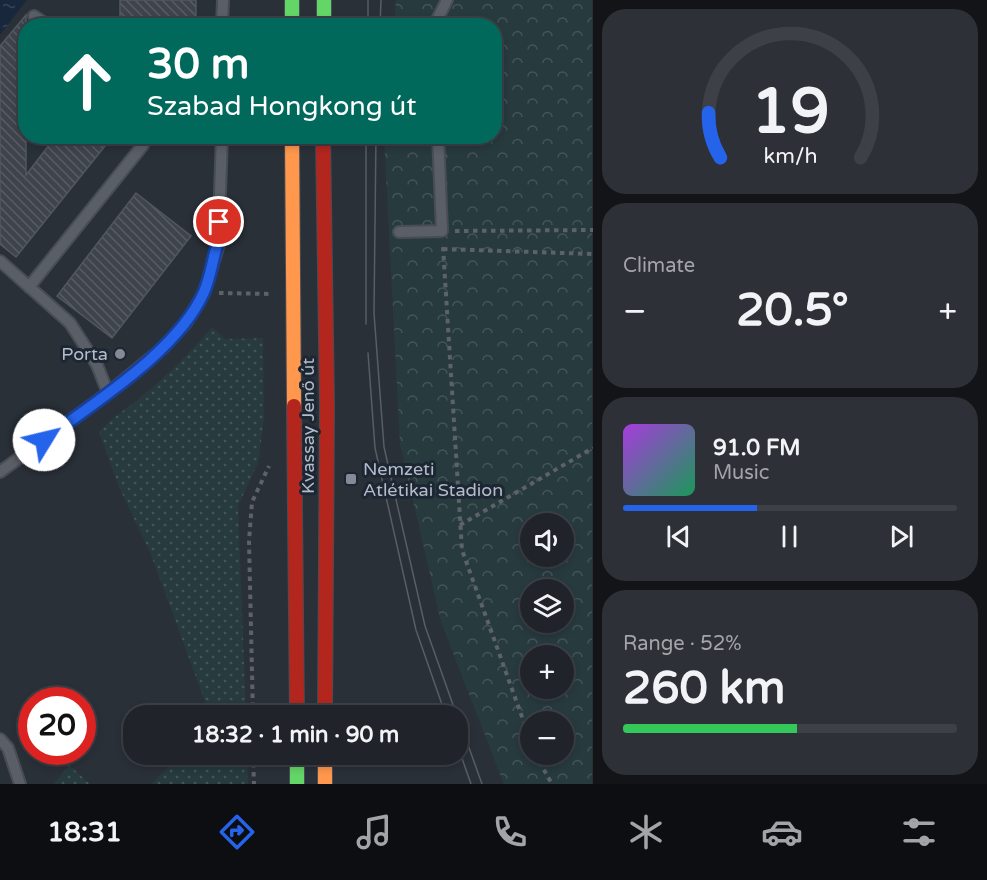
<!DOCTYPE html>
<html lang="en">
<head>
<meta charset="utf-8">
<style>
  body { margin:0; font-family:"Varela Round",sans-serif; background:#2d3036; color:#f1f3f6; height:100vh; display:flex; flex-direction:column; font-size:22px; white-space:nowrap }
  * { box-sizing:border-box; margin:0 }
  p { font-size:20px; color:#a2a4a8 }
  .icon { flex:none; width:33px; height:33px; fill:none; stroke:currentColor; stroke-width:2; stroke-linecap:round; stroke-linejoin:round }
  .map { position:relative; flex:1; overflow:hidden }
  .side { display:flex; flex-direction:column; gap:9px; padding:9px; background:#121417; width:394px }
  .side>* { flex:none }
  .top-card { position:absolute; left:18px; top:18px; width:484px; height:126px; border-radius:24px; box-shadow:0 3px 9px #0003,0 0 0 2px #3d4147; background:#00695c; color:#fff; overflow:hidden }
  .fabs { position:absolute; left:520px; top:513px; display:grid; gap:12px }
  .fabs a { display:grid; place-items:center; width:54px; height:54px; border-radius:50%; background:#20242a; box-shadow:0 3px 9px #0003,0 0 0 2px #3d4147; font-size:30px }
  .speed { position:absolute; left:18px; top:687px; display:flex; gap:12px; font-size:30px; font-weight:700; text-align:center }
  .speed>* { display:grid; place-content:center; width:78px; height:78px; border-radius:50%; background:#20242a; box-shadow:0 3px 9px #0003,0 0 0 2px #3d4147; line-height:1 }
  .speed .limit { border:9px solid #d22; background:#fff; color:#111 }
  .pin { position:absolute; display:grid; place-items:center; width:51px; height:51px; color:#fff; margin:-26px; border:3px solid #fff; border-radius:50%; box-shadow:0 2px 6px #0007 }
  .me { position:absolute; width:66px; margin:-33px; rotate:54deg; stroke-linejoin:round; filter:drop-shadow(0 0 4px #0008) }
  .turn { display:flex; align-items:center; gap:21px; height:126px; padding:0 30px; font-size:27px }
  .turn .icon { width:78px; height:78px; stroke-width:2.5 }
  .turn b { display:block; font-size:42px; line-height:51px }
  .big { font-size:45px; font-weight:800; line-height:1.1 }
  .side .card { flex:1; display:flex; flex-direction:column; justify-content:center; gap:9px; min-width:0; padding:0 21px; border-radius:24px; background:#2d3036 }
  .side .dial { align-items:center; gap:0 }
  .dial svg { height:156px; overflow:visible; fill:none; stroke:#3d4147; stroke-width:7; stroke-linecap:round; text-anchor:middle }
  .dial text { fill:#f1f3f6; stroke:none }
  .song { display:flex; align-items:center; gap:18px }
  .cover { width:72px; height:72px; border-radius:9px; background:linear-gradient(135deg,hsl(280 70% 55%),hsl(150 70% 35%)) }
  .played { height:6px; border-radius:3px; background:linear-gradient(90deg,#2563eb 40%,#3d4147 40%) }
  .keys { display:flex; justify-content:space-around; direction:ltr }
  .heat { display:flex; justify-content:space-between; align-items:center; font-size:33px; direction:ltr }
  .charge { height:9px; border-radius:4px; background:linear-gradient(90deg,#34c759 52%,#3d4147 0) }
  .trip { position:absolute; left:123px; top:705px; width:345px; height:60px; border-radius:24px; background:#20242a; box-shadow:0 3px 9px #0003,0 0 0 2px #3d4147; font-weight:800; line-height:60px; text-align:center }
  .menu { display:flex; height:96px; justify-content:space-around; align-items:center; background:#0d0e11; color:#a2a4a8 }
  .menu .icon { width:42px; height:42px }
  .menu .selected { color:#2563eb }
  .menu b { font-size:27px; color:#f1f3f6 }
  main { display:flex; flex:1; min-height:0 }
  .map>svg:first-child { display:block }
  .grass { fill:url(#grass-dots) }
  .forest { fill:url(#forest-crowns); fill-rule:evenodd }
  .water { fill:url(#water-ripples) }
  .building { fill:url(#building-back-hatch); stroke:#52575f; stroke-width:1.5 }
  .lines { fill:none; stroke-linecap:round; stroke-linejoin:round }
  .lane-casing { stroke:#484c55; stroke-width:14 }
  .fast-casing { stroke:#484c55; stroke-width:16 }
  .slow-casing { stroke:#484c55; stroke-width:16 }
  .jam-casing { stroke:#484c55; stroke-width:16 }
  .path { stroke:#5c6268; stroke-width:4; stroke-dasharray:4.5 4.5; stroke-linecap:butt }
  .lane { stroke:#5a5e66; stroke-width:10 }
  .fast { stroke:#63d668; stroke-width:14 }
  .slow { stroke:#ff974d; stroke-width:14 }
  .jam { stroke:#b3261e; stroke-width:14 }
  .tram { stroke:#595d64; stroke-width:1.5 }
  .route-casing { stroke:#184099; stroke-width:15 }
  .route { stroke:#2563eb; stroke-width:10 }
  .poi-dot { fill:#848b96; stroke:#1d2633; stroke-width:2 }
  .labels { text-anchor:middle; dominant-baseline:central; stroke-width:6; stroke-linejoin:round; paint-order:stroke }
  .poi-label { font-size:18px; fill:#b4bcc9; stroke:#1d2633; text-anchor:end }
  .street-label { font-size:18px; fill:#b4bcc9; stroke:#1d2633 }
</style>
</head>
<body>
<main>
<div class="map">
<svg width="593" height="784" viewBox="0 0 593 784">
  <defs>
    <pattern id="grass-dots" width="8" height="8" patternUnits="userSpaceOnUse" patternTransform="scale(1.5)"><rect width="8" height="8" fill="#273a3e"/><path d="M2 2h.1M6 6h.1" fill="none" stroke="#445559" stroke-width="1.8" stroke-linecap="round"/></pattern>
    <pattern id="forest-crowns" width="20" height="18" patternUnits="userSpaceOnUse" patternTransform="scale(1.5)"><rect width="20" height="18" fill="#273a3e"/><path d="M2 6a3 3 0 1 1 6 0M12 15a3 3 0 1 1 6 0" fill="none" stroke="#445559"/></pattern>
    <pattern id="water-ripples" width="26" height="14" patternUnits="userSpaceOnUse" patternTransform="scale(1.5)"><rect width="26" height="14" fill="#19273c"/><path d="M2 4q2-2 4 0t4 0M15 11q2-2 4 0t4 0" fill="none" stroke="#384457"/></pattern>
    <pattern id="building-back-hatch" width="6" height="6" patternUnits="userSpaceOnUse" patternTransform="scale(1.5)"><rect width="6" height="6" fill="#3f444c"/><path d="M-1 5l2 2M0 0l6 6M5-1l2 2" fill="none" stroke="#585d64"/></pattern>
  </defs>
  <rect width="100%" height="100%" fill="#2a3038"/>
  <g class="grass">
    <path d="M212,327L225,339L263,338L264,419L258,463L238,506L246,715H210L150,552L119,487L99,432C112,417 128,408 142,396C168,375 191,352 212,327Z"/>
    <polygon points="182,754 247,755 248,784 151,784"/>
    <polygon points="69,765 90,784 54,784"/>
  </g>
  <path class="forest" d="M396,0H592V784H504L441,622L400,444L384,137L495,136V26L394,25ZM531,524H564V556H531ZM531,590H564V622H531ZM531,656H564V688H531ZM531,722H564V754H531Z"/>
  <polygon class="water" points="0,0 27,0 0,35"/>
  <g class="building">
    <rect x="120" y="0" width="76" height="26"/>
    <polygon points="26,15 26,175 56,136 113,136 16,257 0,244 0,46"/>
    <polygon points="136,193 191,236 112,338 57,296"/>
  </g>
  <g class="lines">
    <defs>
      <g id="lane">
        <polyline points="34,16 49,26"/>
        <polyline points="222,26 223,0"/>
        <polyline points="434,26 447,0"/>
        <polyline points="399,232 442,231 438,136"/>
        <polyline points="0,261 70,323 97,365 108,393"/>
        <polyline points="29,287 143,145"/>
        <polyline points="0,472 108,393 164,347 186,323 204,293 221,238 219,222 222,136"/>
        <polyline points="0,739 8,748 20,784"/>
      </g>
      <g id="fast">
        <polyline points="292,0 292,26"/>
        <polyline points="324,0 324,26"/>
        <polyline points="297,754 297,784"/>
      </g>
      <g id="slow">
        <polyline points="292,136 294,406"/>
        <polyline points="325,754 325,784"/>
      </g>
      <g id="jam">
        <polyline points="323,136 327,406 325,716"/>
        <polyline points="294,406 297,716"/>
      </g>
    </defs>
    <use href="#lane" class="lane-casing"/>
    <use href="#fast" class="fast-casing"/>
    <use href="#slow" class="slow-casing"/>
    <use href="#jam" class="jam-casing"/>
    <g class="path">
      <polyline points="455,231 593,230"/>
      <polyline points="443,247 462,550 531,742"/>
      <polyline points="443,249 593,254"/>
      <polyline points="219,293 271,294"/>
      <polyline points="460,525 593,448"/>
      <polyline points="253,716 249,541 252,502 269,466"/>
      <polyline points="253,754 254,784"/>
      <polyline points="535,754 552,784"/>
    </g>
    <use href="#lane" class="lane"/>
    <use href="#fast" class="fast"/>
    <use href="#slow" class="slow"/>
    <use href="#jam" class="jam"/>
    <g class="tram">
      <polyline points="368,26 368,0"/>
      <polyline points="380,26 381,0"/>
      <polyline points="376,136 374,313 384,447 425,626 457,716"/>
      <polyline points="366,324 366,136"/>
      <polyline points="368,353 375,448 416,630 446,716"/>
      <polyline points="458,717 482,784"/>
      <polyline points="458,747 471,784"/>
    </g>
  </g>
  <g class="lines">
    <defs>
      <path id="route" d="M44,440C95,402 178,351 204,292C209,281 211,269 214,257C217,243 221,237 219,222"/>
    </defs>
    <use href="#route" class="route-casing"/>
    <use href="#route" class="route"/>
  </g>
  <g class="poi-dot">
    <circle cx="120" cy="354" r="6"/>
    <rect x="345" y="473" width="12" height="12" rx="3"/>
  </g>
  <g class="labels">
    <g class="poi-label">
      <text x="108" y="354">Porta</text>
      <text x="363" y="469" text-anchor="start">Nemzeti<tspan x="363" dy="21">Atlétikai Stadion</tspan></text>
    </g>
    <g class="street-label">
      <text transform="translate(308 426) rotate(-90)">Kvassay Jenő út</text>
    </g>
  </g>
</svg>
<div class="fabs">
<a><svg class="icon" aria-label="sound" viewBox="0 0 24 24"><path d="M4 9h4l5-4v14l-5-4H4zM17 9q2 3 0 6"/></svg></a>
<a><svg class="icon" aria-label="layers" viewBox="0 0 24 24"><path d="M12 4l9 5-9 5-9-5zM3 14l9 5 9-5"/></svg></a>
<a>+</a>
<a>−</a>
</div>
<div class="speed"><div class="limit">20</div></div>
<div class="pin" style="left:219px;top:222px;background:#d93025"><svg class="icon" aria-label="arrive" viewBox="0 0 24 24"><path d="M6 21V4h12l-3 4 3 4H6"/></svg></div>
<svg class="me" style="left:44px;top:440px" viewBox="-20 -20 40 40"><circle r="19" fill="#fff"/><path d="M0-13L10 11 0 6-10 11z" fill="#2563eb"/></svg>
<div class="trip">18:32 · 1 min · 90 m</div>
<div class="top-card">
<div class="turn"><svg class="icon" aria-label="ahead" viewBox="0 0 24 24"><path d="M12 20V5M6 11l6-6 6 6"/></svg><div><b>30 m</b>Szabad Hongkong út</div></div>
</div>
</div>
<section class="side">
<div class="card dial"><svg viewBox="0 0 100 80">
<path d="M14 69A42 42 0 1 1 86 69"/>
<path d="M14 69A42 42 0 0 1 8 46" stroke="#2563eb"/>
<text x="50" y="56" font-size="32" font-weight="700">19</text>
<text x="50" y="72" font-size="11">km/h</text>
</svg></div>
<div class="card"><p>Climate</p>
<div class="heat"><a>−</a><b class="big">20.5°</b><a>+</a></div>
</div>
<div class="card">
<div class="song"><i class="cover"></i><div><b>91.0 FM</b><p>Music</p></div></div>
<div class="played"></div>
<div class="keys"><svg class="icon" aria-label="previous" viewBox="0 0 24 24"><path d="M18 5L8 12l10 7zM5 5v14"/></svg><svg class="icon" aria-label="pause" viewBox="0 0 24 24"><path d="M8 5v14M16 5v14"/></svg><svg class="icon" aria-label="next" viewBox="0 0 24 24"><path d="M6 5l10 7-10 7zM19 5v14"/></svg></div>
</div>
<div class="card"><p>Range · 52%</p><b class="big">260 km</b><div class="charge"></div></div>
</section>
</main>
<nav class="menu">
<b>18:31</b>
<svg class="icon selected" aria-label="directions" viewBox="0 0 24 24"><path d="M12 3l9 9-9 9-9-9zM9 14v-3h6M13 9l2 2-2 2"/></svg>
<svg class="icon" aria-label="music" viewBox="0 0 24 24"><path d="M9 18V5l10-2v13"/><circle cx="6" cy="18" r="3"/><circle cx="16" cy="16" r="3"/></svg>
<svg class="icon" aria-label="phone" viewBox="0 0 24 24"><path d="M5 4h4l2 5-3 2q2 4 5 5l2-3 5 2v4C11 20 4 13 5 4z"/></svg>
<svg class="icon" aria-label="climate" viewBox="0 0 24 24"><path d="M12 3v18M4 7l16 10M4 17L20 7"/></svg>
<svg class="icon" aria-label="car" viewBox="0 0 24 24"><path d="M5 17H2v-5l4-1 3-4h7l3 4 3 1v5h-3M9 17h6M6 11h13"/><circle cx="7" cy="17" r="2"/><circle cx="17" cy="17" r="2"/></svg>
<svg class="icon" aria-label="filters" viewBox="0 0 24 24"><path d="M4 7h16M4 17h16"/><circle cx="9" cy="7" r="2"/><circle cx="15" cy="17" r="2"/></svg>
</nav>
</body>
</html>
